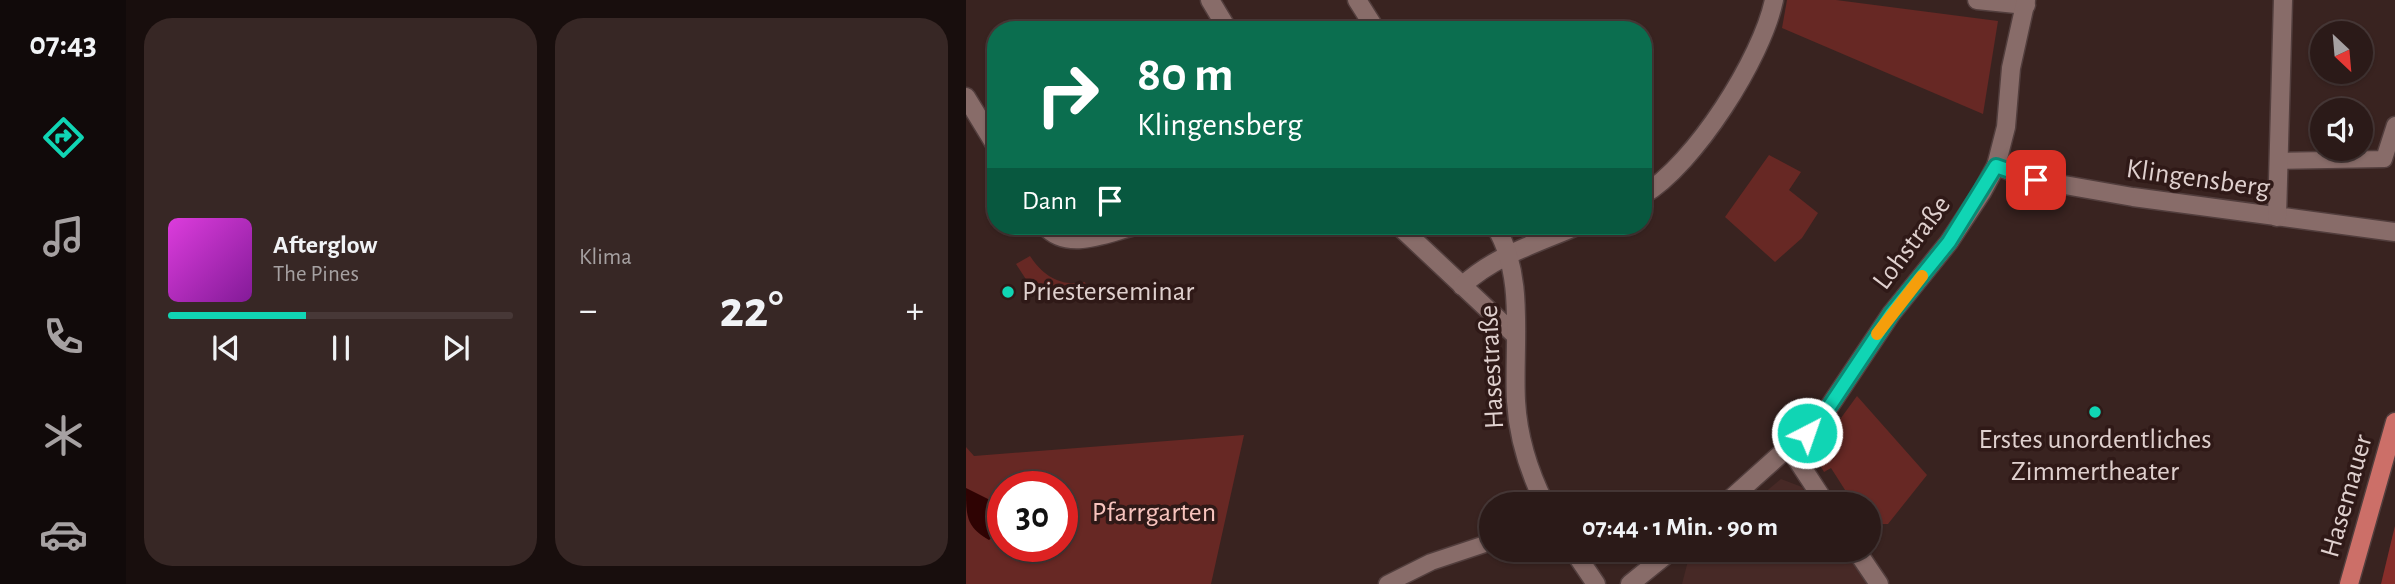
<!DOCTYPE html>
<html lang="de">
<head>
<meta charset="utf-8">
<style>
  body { margin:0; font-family:"Alegreya Sans",sans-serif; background:#372725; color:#f1f3f6; height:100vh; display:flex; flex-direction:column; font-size:26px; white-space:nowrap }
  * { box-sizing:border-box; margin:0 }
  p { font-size:23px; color:#a6a1a2 }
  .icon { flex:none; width:38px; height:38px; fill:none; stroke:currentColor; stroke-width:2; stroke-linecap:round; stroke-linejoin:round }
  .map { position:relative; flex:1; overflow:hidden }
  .panel { display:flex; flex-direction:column; gap:18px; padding:18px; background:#180e0d; width:840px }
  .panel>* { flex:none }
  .hud { position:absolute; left:21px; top:21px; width:665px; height:214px; border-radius:28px; box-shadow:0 2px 5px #0004,0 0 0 2px #473837; background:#0b6e4f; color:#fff; overflow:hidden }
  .needle { width:46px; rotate:154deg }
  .buttons { position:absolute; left:1344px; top:21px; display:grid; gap:14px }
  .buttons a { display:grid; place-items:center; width:63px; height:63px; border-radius:50%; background:#2b1a18; box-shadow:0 2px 5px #0004,0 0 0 2px #473837; font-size:35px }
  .speed { position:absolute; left:21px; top:471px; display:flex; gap:14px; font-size:35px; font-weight:700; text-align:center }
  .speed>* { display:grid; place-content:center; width:91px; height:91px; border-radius:50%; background:#2b1a18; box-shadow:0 2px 5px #0004,0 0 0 2px #473837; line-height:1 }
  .speed .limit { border:10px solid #d22; background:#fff; color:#111 }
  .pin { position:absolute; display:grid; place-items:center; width:60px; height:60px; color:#fff; margin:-30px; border-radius:14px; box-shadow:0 4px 10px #0006 }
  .me { position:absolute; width:77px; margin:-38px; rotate:41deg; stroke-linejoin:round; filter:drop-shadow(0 0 5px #0008) }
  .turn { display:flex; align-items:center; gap:24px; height:147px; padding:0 35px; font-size:32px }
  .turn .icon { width:91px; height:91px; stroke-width:2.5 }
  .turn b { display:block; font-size:49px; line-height:60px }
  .then { display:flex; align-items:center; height:66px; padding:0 35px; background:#0003; gap:14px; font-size:26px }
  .big { font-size:52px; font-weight:700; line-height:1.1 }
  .panel .widget { flex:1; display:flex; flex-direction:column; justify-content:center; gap:10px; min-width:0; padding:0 24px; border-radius:28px; background:#372725 }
  .song { display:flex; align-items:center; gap:21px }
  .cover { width:84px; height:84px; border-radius:10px; background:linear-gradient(135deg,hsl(300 70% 55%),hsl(290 70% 35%)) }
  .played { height:7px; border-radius:4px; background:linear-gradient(90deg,#10d5b4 40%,#473837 40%) }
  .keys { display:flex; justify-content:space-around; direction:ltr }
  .heat { display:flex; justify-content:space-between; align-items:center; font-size:38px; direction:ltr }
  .panel .tiles { flex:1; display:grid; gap:18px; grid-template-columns:repeat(2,1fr) }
  .trip { position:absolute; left:513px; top:492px; width:402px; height:70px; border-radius:35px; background:#2b1a18; box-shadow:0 2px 5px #0004,0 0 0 2px #473837; font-weight:700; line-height:70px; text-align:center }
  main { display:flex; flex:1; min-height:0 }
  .dock { display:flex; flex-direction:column; width:126px; justify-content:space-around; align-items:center; background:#110a0a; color:#a6a1a2 }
  .dock .icon { width:49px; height:49px }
  .dock .current { color:#10d5b4 }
  .dock b { font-size:32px; color:#f1f3f6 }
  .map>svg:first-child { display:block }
  .built { fill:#472926 }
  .green { fill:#672824; fill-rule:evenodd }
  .forest { fill:#862e2a }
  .water { fill:#2f0303 }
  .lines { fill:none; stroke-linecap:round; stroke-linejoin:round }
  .service-casing { stroke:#523e3d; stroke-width:19 }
  .pedestrian-casing { stroke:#523e3d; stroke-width:21 }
  .minor-casing { stroke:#523e3d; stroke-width:21 }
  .primary-casing { stroke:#523e3d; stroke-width:21 }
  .service { stroke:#886c69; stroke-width:16 }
  .pedestrian { stroke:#886c69; stroke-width:18 }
  .minor { stroke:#886c69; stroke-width:18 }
  .primary { stroke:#cc6f68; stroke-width:18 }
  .route-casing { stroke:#0a8a75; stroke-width:18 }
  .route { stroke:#10d5b4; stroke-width:12 }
  .slow { stroke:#f59e0b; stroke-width:12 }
  .poi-dot { fill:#10d5b4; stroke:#2f1917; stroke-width:2.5 }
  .labels { text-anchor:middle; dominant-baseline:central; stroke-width:7; stroke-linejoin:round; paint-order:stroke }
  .street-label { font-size:28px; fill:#dfd0ce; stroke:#2f1917 }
  .poi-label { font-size:28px; fill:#dfd0ce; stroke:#2f1917; text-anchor:start }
  .park-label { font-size:28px; fill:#f7c3bd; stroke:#2f1917 }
</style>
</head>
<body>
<main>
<nav class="dock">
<b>07:43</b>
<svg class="icon current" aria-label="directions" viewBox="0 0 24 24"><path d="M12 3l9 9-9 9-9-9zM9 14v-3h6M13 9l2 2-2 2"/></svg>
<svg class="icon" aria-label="music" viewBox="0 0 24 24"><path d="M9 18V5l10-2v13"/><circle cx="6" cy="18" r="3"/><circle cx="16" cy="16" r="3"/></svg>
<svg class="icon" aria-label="phone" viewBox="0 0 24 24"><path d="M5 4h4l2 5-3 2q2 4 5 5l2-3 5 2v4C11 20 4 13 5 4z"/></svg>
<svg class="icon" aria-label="climate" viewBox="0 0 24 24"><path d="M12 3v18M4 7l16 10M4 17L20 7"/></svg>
<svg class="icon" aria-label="car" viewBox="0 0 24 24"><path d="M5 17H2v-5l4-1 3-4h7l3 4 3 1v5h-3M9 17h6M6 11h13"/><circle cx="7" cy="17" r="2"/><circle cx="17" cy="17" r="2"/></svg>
</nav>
<section class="panel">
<div class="tiles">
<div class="widget">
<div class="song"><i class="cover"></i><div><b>Afterglow</b><p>The Pines</p></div></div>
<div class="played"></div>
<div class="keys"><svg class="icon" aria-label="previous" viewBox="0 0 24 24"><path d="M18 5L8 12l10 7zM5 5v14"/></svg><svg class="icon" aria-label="pause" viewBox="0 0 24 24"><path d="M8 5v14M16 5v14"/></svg><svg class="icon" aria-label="next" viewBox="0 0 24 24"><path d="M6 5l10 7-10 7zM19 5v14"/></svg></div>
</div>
<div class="widget"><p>Klima</p>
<div class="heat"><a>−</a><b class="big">22°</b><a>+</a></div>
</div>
</div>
</section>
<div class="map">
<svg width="1429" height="584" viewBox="0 0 1429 584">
  <rect width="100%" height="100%" fill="#392320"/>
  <g class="built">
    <polygon points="815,479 836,487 847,504 785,504"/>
    <polygon points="739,550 878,550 901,584 716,584 723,557 740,554"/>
  </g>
  <g class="green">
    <polygon points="821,0 870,0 1032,21 1017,114 816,28"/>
    <polygon points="803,155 835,172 823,190 852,213 836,238 809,262 759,217"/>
    <path d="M64,256C77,276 95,287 119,282L121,290L84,298L83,287L75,283L65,287L50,264Z"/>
    <polygon points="891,396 961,475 922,524 903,524 903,504 888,504 865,468 858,472 848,455"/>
    <path d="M278,435L245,584H0V447L8,456ZM37,486H96V546H37Z"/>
  </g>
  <polygon class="forest" points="1429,526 1429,584 1415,584 1427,534"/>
  <path class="water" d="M0,488L36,506L37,529L23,540C0,527 0,516 0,488Z"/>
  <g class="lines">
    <defs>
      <g id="service">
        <polyline points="1313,161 1418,159 1429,125"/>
        <polyline points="421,584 465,562 525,542"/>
      </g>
      <g id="pedestrian">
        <polyline points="1011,0 1060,5"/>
        <path d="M677,195C729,164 796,58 808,0"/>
        <polyline points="433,226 548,334"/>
        <path d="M496,286C528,256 571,243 611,226"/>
        <polyline points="824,449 860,504"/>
        <polyline points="890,550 913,584"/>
      </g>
      <g id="minor">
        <polyline points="244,0 262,30"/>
        <polyline points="391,0 410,30"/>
        <polyline points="0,97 30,146"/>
        <polyline points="1030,166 1070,180 1167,197 1429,232"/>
        <polyline points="1311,217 1317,0"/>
        <path d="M79,226C102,252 140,233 169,226"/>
        <path d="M529,226C560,276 547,344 550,401C552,437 563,472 579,504"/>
        <polyline points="759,504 857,416 925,314 983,242 1016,192 1030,166 1040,127 1045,68 1060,0"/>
        <polyline points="607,550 630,584"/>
        <polyline points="664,584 706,550"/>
      </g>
      <polyline id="primary" points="1383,584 1429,422"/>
    </defs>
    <use href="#service" class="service-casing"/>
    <use href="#pedestrian" class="pedestrian-casing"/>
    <use href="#minor" class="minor-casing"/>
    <use href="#primary" class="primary-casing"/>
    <use href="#service" class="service"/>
    <use href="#pedestrian" class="pedestrian"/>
    <use href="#minor" class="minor"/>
    <use href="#primary" class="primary"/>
  </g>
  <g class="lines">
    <defs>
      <polyline id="route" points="841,433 857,416 925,314 983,242 1030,166 1070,180"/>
    </defs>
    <use href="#route" class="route-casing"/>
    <use href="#route" class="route"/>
    <polyline class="slow" points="911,334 956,276"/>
  </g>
  <g class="poi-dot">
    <circle cx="42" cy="292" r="7"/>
    <circle cx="1129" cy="412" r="7"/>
  </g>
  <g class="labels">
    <g class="street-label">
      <text transform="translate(1232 179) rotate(8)">Klingensberg</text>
      <text transform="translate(946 243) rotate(-53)">Lohstraße</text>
      <text transform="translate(526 367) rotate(-93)">Hasestraße</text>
      <text transform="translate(1381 496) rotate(-74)">Hasemauer</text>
    </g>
    <g class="poi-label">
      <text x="56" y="292">Priesterseminar</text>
      <text x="1129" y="440" text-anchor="middle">Erstes unordentliches<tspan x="1129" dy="32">Zimmertheater</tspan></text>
    </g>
    <g class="park-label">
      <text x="188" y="513">Pfarrgarten</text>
    </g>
  </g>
</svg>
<div class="buttons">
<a><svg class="needle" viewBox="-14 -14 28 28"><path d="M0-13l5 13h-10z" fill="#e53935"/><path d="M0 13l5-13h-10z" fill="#a6a1a2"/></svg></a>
<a><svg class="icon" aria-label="sound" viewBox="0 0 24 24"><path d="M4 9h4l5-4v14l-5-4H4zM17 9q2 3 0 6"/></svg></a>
</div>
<div class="speed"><div class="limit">30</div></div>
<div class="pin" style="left:1070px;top:180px;background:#d93025"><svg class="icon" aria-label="arrive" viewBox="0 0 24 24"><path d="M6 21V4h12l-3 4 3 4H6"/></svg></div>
<svg class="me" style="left:841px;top:433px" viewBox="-20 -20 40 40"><circle r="17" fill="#10d5b4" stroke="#fff" stroke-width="3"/><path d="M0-11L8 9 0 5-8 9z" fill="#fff"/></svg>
<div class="trip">07:44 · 1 Min. · 90 m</div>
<div class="hud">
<div class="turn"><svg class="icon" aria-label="right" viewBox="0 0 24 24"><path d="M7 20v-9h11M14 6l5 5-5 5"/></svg><div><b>80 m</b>Klingensberg</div></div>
<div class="then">Dann<svg class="icon" aria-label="arrive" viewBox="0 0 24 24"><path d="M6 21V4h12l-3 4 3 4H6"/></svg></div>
</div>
</div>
</main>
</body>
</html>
